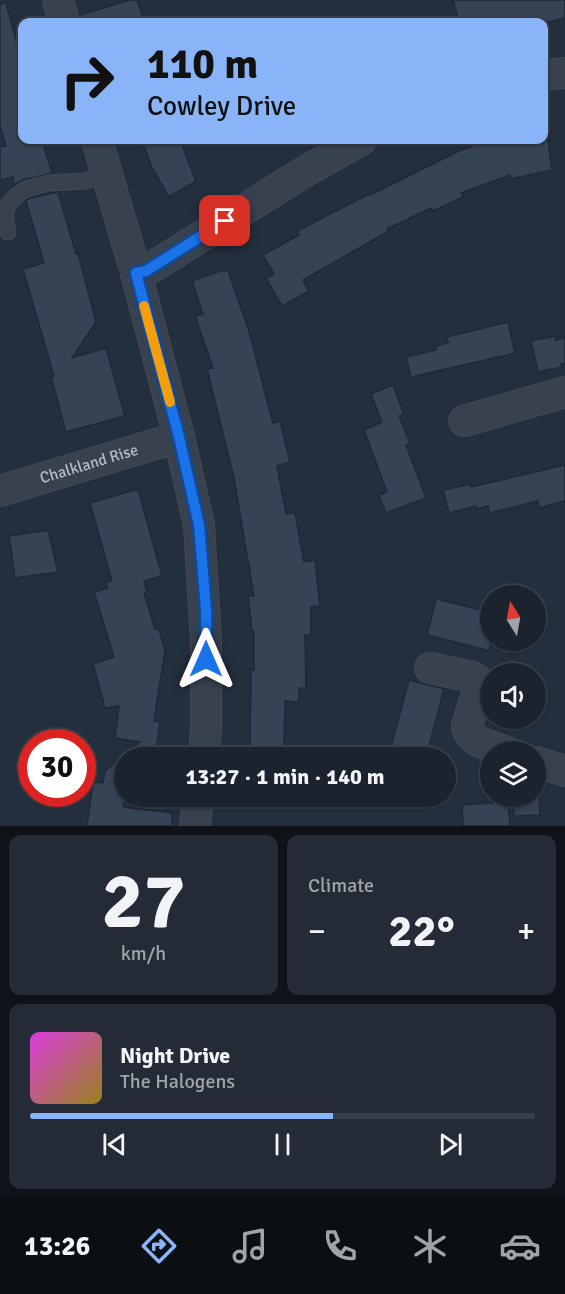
<!DOCTYPE html>
<html lang="en">
<head>
<meta charset="utf-8">
<style>
  body { margin:0; font-family:Signika,sans-serif; background:#242b36; color:#f1f3f6; height:100vh; display:flex; flex-direction:column; font-size:22px; white-space:nowrap }
  * { box-sizing:border-box; margin:0 }
  p { font-size:20px; color:#a0a4aa }
  .icon { flex:none; width:33px; height:33px; fill:none; stroke:currentColor; stroke-width:2; stroke-linecap:round; stroke-linejoin:round }
  .map { position:relative; height:826px; overflow:hidden }
  .details { display:flex; flex-direction:column; gap:9px; padding:9px; background:#0f1319; flex:1 }
  .details>* { flex:none }
  .guide { position:absolute; left:18px; top:18px; width:530px; height:126px; border-radius:12px; box-shadow:0 2px 4px #0004,0 0 0 2px #39404a; background:#8ab4f8; color:#111; overflow:hidden }
  .needle { width:39px; rotate:349deg }
  .buttons { position:absolute; left:480px; top:585px; display:grid; gap:12px }
  .buttons a { display:grid; place-items:center; width:66px; height:66px; border-radius:50%; background:#1b232e; box-shadow:0 2px 4px #0004,0 0 0 2px #39404a; font-size:30px }
  .speed { position:absolute; left:18px; top:729px; display:flex; gap:12px; font-size:30px; font-weight:700; text-align:center }
  .speed>* { display:grid; place-content:center; width:78px; height:78px; border-radius:50%; background:#1b232e; box-shadow:0 2px 4px #0004,0 0 0 2px #39404a; line-height:1 }
  .speed .limit { border:9px solid #d22; background:#fff; color:#111 }
  .pin { position:absolute; display:grid; place-items:center; width:51px; height:51px; color:#fff; margin:-26px; border-radius:12px; box-shadow:0 3px 9px #0006 }
  .me { position:absolute; width:66px; margin:-33px; rotate:0deg; stroke-linejoin:round; filter:drop-shadow(0 0 4px #0008) }
  .turn { display:flex; align-items:center; gap:21px; height:126px; padding:0 30px; font-size:27px }
  .turn .icon { width:78px; height:78px; stroke-width:2.5 }
  .turn b { display:block; font-size:42px; line-height:51px }
  .big { font-size:45px; font-weight:800; line-height:1.1 }
  .details .tile { flex:1; display:flex; flex-direction:column; justify-content:center; gap:9px; min-width:0; padding:0 21px; border-radius:12px; background:#242b36 }
  .details .dial { align-items:center; gap:0 }
  .dial b { font-size:78px; line-height:1 }
  .song { display:flex; align-items:center; gap:18px }
  .cover { width:72px; height:72px; border-radius:9px; background:linear-gradient(135deg,hsl(300 70% 55%),hsl(50 70% 35%)) }
  .played { height:6px; border-radius:3px; background:linear-gradient(90deg,#8ab4f8 60%,#39404a 60%) }
  .keys { display:flex; justify-content:space-around; direction:ltr }
  .heat { display:flex; justify-content:space-between; align-items:center; font-size:33px; direction:ltr }
  .details .tiles { flex:1; display:grid; gap:9px; grid-template-columns:1fr 1fr }
  .tile:last-child { grid-column:span 2 }
  .trip { position:absolute; left:114px; top:747px; width:342px; height:60px; border-radius:30px; background:#1b232e; box-shadow:0 2px 4px #0004,0 0 0 2px #39404a; font-weight:800; line-height:60px; text-align:center }
  .menu { display:flex; height:96px; justify-content:space-around; align-items:center; background:#0b0e12; color:#a0a4aa }
  .menu .icon { width:42px; height:42px }
  .menu .active { color:#8ab4f8 }
  .menu b { font-size:27px; color:#f1f3f6 }
  .map>svg:first-child { display:block }
  .building { fill:#364354; stroke:#1f2835; stroke-width:1.5 }
  .lines { fill:none; stroke-linecap:round; stroke-linejoin:round }
  .lane-casing { stroke:#414a57; stroke-width:17 }
  .street-casing { stroke:#414a57; stroke-width:32 }
  .lane { stroke:#38414e; stroke-width:15 }
  .street { stroke:#38414e; stroke-width:30 }
  .route-casing { stroke:#114b97; stroke-width:15 }
  .route { stroke:#1a73e8; stroke-width:10 }
  .slow { stroke:#f59e0b; stroke-width:10 }
  .labels { text-anchor:middle; dominant-baseline:central; stroke-width:6; stroke-linejoin:round; paint-order:stroke }
  .street-label { font-size:16px; fill:#b4bcc9; stroke:#1d2633 }
</style>
</head>
<body>
<div class="map">
<svg width="565" height="826" viewBox="0 0 565 826">
  <rect width="100%" height="100%" fill="#242f3e"/>
  <g class="building">
    <polygon points="130,0 137,0 145,22 81,22 80,15"/>
    <polygon points="453,0 565,0 565,18 549,22 459,22"/>
    <polygon points="6,3 22,62 22,140 42,140 52,173 23,180 14,185 13,177 0,180 0,147 6,146 0,126 0,4"/>
    <polygon points="142,140 180,140 196,181 169,197 152,168"/>
    <polygon points="491,140 548,140 552,170 511,179 510,175 461,193 463,197 433,211 431,208 387,229 389,231 303,280 309,291 282,306 266,278 274,274 263,255 299,235 297,231 369,194 370,195 461,150"/>
    <polygon points="58,192 76,254 78,253 96,322 72,358 106,348 125,416 66,432 51,377 54,376 23,269 44,263 26,201 30,198"/>
    <polygon points="220,271 228,271 249,331 273,423 280,421 290,462 277,466 286,514 295,513 304,562 315,560 320,606 311,607 311,635 305,635 306,688 299,688 299,702 285,701 284,746 250,746 251,670 254,670 254,631 252,631 248,596 254,596 234,478 207,369 213,368 195,316 203,314 192,281"/>
    <polygon points="508,322 515,353 411,377 406,357 436,350 435,346 448,343 447,337"/>
    <polygon points="555,336 556,340 565,338 565,363 561,364 562,367 538,372 531,341"/>
    <polygon points="393,385 404,414 399,416 410,443 406,445 426,498 386,513 379,495 387,492 364,430 382,422 371,394"/>
    <polygon points="565,465 565,501 539,508 538,501 490,513 488,506 476,509 476,506 449,513 443,490 471,484 471,487"/>
    <polygon points="138,489 162,576 144,581 147,592 144,593 155,629 159,629 165,651 154,721 160,722 155,758 124,758 124,807 172,813 172,826 87,826 93,782 103,783 105,771 140,742 115,738 119,706 105,708 93,664 114,657 94,592 108,588 106,582 112,581 90,503"/>
    <polygon points="48,530 58,572 15,578 9,536"/>
    <polygon points="436,599 490,612 490,651 427,635"/>
    <polygon points="409,680 444,689 426,758 388,758"/>
    <polygon points="513,796 539,796 540,815 514,816"/>
    <polygon points="508,802 510,826 463,826 462,805"/>
  </g>
  <g class="lines">
    <defs>
      <polyline id="lane" points="8,232 5,214 9,204 16,196 26,189 48,183 85,181 107,176"/>
      <g id="street">
        <polyline points="58,0 64,22"/>
        <polyline points="543,75 565,73"/>
        <polyline points="97,140 136,273 179,437 199,525 206,641 206,732 203,758"/>
        <polyline points="136,273 146,271 304,172 361,140"/>
        <polyline points="464,421 565,392"/>
        <path id="s1" d="M0,491L179,437"/>
        <path d="M430,668L473,677L477,680L479,688L467,725C468,743 493,746 507,752"/>
        <polyline points="536,762 565,771"/>
        <polyline points="195,826 198,796"/>
      </g>
    </defs>
    <use href="#lane" class="lane-casing"/>
    <use href="#street" class="street-casing"/>
    <use href="#lane" class="lane"/>
    <use href="#street" class="street"/>
  </g>
  <g class="lines">
    <defs>
      <polyline id="route" points="206,659 206,609 199,525 179,437 136,273 146,271 225,221"/>
    </defs>
    <use href="#route" class="route-casing"/>
    <use href="#route" class="route"/>
    <polyline class="slow" points="144,306 170,402"/>
  </g>
  <g class="labels">
    <g class="street-label">
      <text stroke="none"><textPath href="#s1" startOffset="93">Chalkland Rise</textPath></text>
    </g>
  </g>
</svg>
<div class="buttons">
<a><svg class="needle" viewBox="-14 -14 28 28"><path d="M0-13l5 13h-10z" fill="#e53935"/><path d="M0 13l5-13h-10z" fill="#a0a4aa"/></svg></a>
<a><svg class="icon" aria-label="sound" viewBox="0 0 24 24"><path d="M4 9h4l5-4v14l-5-4H4zM17 9q2 3 0 6"/></svg></a>
<a><svg class="icon" aria-label="layers" viewBox="0 0 24 24"><path d="M12 4l9 5-9 5-9-5zM3 14l9 5 9-5"/></svg></a>
</div>
<div class="speed"><div class="limit">30</div></div>
<div class="pin" style="left:225px;top:221px;background:#d93025"><svg class="icon" aria-label="arrive" viewBox="0 0 24 24"><path d="M6 21V4h12l-3 4 3 4H6"/></svg></div>
<svg class="me" style="left:206px;top:659px" viewBox="-20 -20 40 40"><path d="M0-17L14 15 0 8-14 15z" fill="#1a73e8" stroke="#fff" stroke-width="4"/></svg>
<div class="trip">13:27 · 1 min · 140 m</div>
<div class="guide">
<div class="turn"><svg class="icon" aria-label="right" viewBox="0 0 24 24"><path d="M7 20v-9h11M14 6l5 5-5 5"/></svg><div><b>110 m</b>Cowley Drive</div></div>
</div>
</div>
<section class="details">
<div class="tiles">
<div class="tile dial"><b>27</b><p>km/h</p></div>
<div class="tile"><p>Climate</p>
<div class="heat"><a>−</a><b class="big">22°</b><a>+</a></div>
</div>
<div class="tile">
<div class="song"><i class="cover"></i><div><b>Night Drive</b><p>The Halogens</p></div></div>
<div class="played"></div>
<div class="keys"><svg class="icon" aria-label="previous" viewBox="0 0 24 24"><path d="M18 5L8 12l10 7zM5 5v14"/></svg><svg class="icon" aria-label="pause" viewBox="0 0 24 24"><path d="M8 5v14M16 5v14"/></svg><svg class="icon" aria-label="next" viewBox="0 0 24 24"><path d="M6 5l10 7-10 7zM19 5v14"/></svg></div>
</div>
</div>
</section>
<nav class="menu">
<b>13:26</b>
<svg class="icon active" aria-label="directions" viewBox="0 0 24 24"><path d="M12 3l9 9-9 9-9-9zM9 14v-3h6M13 9l2 2-2 2"/></svg>
<svg class="icon" aria-label="music" viewBox="0 0 24 24"><path d="M9 18V5l10-2v13"/><circle cx="6" cy="18" r="3"/><circle cx="16" cy="16" r="3"/></svg>
<svg class="icon" aria-label="phone" viewBox="0 0 24 24"><path d="M5 4h4l2 5-3 2q2 4 5 5l2-3 5 2v4C11 20 4 13 5 4z"/></svg>
<svg class="icon" aria-label="climate" viewBox="0 0 24 24"><path d="M12 3v18M4 7l16 10M4 17L20 7"/></svg>
<svg class="icon" aria-label="car" viewBox="0 0 24 24"><path d="M5 17H2v-5l4-1 3-4h7l3 4 3 1v5h-3M9 17h6M6 11h13"/><circle cx="7" cy="17" r="2"/><circle cx="17" cy="17" r="2"/></svg>
</nav>
</body>
</html>
